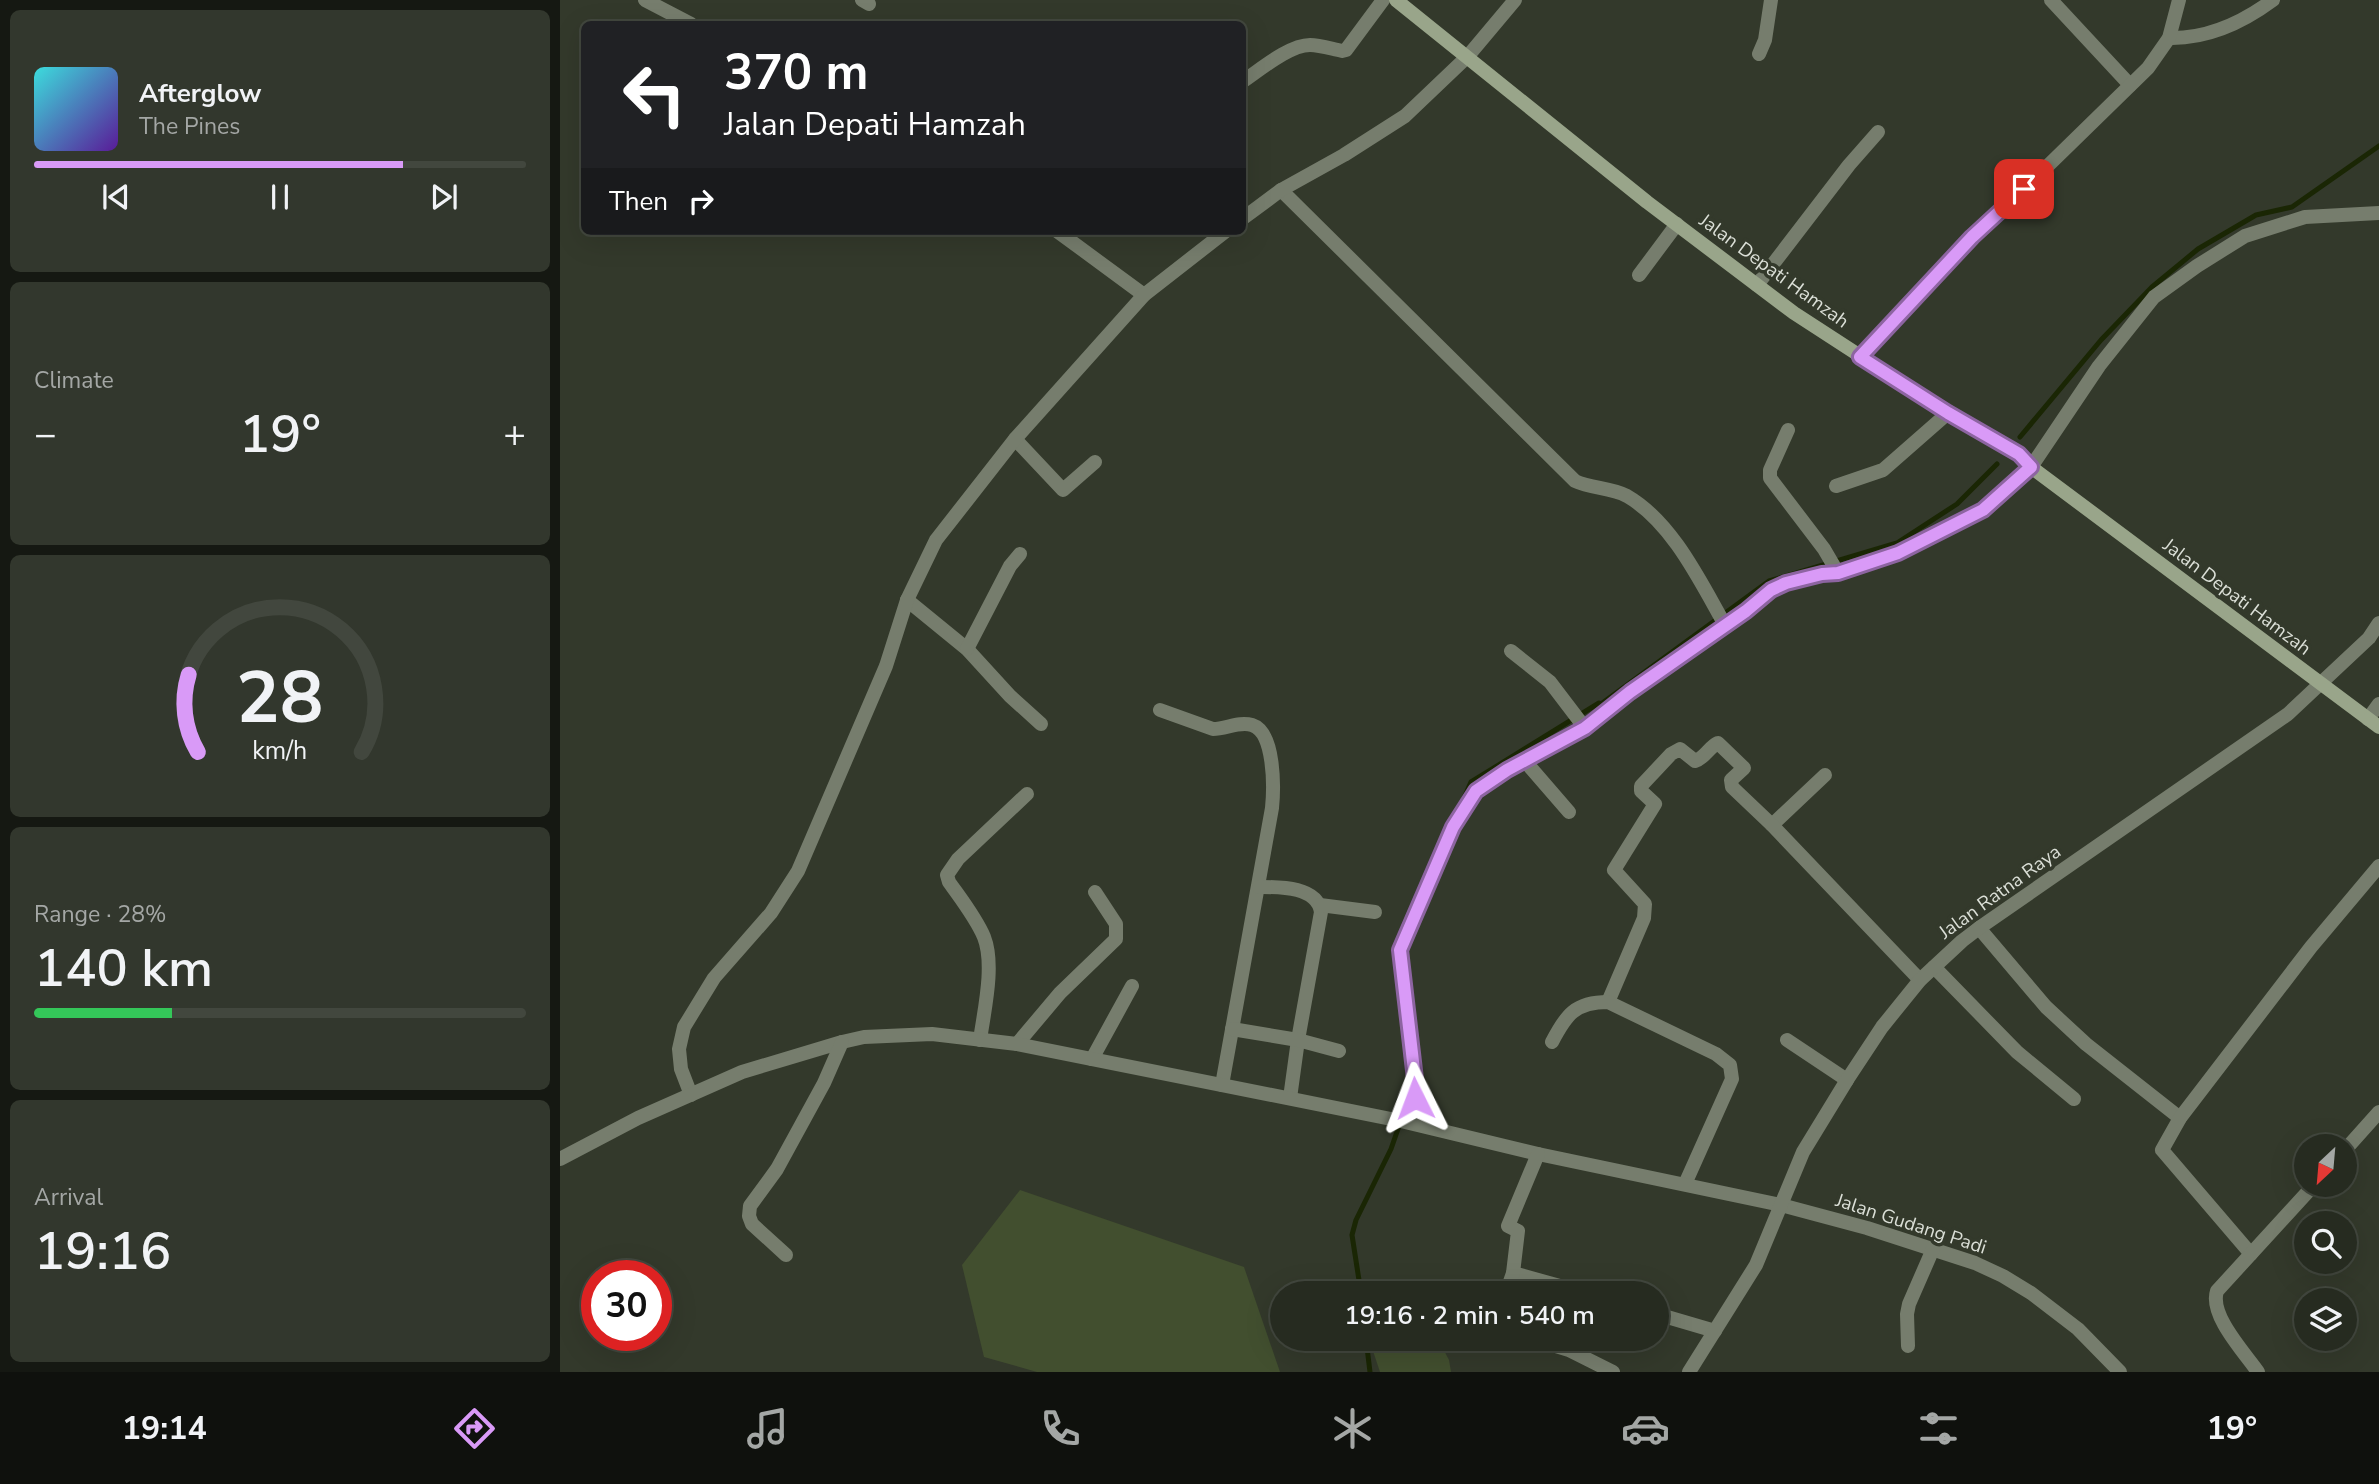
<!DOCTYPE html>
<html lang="en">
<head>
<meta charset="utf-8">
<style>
  body { margin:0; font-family:"Nunito Sans",sans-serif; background:#32372d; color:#f1f3f6; height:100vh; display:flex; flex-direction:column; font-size:26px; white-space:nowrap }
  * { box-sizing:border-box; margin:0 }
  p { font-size:23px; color:#a4a7a5 }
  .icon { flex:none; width:38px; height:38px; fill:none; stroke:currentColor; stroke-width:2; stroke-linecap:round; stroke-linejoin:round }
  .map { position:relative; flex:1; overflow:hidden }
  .details { display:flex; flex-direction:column; gap:10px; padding:10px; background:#151812; width:560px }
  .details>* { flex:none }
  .hud { position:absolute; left:21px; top:21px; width:665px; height:214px; border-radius:10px; box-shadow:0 7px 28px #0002,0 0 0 2px #42473e; background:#202124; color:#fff; overflow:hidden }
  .needle { width:46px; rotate:206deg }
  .controls { position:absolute; left:1734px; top:1134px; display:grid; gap:14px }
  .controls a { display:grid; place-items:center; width:63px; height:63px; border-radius:50%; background:#262b20; box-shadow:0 7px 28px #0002,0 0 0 2px #42473e; font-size:35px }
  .speed { position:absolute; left:21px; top:1260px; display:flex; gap:14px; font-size:35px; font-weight:700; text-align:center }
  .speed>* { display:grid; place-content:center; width:91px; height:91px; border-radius:50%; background:#262b20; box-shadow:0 7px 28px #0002,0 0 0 2px #42473e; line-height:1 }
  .speed .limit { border:10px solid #d22; background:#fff; color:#111 }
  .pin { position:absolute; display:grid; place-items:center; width:60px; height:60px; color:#fff; margin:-30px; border-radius:14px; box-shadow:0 4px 10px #0006 }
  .me { position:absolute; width:77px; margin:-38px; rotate:357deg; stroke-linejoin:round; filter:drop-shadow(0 0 5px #0008) }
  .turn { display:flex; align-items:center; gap:24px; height:147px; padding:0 28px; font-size:32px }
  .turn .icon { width:91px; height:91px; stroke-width:2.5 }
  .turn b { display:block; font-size:49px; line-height:60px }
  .then { display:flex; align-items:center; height:66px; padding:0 28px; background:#0003; gap:14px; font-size:26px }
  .big { font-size:52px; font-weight:600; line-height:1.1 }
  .details .card { flex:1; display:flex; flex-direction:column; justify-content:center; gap:10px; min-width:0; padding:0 24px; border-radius:10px; background:#32372d }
  .details .dial { align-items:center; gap:0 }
  .dial svg { height:182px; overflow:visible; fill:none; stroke:#42473e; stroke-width:7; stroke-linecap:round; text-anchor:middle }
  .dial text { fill:#f1f3f6; stroke:none }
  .song { display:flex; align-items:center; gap:21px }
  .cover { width:84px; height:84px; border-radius:10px; background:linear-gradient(135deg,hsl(180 70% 55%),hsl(270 70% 35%)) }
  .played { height:7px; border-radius:4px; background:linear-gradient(90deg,#d99af7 75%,#42473e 75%) }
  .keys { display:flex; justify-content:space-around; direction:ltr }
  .heat { display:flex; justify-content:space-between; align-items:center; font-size:38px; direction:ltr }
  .charge { height:10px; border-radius:5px; background:linear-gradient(90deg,#34c759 28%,#42473e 0) }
  .trip { position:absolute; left:710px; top:1281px; width:399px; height:70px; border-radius:35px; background:#262b20; box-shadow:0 7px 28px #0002,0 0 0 2px #42473e; font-weight:600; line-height:70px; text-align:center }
  .dock { display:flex; height:112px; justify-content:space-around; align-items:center; background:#0f110d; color:#a4a7a5 }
  .dock .icon { width:49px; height:49px }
  .dock .active { color:#d99af7 }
  .dock b { font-size:32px; color:#f1f3f6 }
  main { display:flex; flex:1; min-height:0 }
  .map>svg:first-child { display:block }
  .green { fill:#424f2f }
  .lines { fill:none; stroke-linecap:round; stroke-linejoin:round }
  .stream { stroke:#1a2604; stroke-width:5 }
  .minor { stroke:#767d6d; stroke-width:14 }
  .secondary { stroke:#99a58a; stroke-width:14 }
  .route-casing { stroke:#8d64a1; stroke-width:18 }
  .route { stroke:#d99af7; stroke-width:12 }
  .labels { text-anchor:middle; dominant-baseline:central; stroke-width:7; stroke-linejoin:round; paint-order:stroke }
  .street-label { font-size:19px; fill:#dbdfd7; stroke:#33392b }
</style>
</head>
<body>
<main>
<section class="details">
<div class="card">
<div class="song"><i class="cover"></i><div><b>Afterglow</b><p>The Pines</p></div></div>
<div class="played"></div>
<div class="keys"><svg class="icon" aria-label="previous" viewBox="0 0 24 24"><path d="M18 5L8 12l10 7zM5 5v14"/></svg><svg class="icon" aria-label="pause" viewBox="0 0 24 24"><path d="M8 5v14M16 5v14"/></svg><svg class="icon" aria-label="next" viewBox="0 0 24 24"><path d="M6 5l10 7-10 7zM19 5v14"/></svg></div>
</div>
<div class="card"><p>Climate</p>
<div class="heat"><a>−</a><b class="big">19°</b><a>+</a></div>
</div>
<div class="card dial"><svg viewBox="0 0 100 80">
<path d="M14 69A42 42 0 1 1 86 69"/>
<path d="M14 69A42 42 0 0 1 10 35" stroke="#d99af7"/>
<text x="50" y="56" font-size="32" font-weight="700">28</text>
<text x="50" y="72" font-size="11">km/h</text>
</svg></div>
<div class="card"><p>Range · 28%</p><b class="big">140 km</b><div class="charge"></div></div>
<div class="card"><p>Arrival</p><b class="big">19:16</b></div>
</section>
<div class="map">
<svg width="1819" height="1372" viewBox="0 0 1819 1372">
  <rect width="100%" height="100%" fill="#33392b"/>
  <g class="green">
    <polygon points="460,1190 684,1267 720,1372 477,1372 424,1357 402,1265"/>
    <polygon points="790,1289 851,1291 853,1293 792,1293"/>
    <polygon points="809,1339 878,1339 889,1360 891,1372 820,1372"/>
  </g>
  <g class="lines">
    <g class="stream">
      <polyline points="1460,437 1541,340 1592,287 1638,249 1696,215 1732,207 1819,146"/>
      <polyline points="904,798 911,782 1039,703 1041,704 1209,581 1337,543 1397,504 1437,464"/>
      <polyline points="801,1293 792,1235 796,1220 831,1149 847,1103"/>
      <polyline points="806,1339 810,1372"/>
    </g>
    <g class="minor">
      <polyline points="85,0 131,24"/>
      <polyline points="302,0 309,4"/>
      <polyline points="1491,0 1570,85"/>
      <path d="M1609,38C1648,39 1682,23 1713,0"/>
      <polyline points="1199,54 1205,40 1211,0"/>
      <path d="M682,82C700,70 729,45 750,45C760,45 772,49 782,51L786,50L823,0"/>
      <path d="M721,190L1015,481C1032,489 1050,487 1067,496C1112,522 1140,581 1165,625"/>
      <polyline points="682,219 721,190 784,155 845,116 908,56 955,0"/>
      <polyline points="497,231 584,295"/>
      <polyline points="1079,275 1117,224"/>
      <polyline points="1197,285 1289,165 1318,132"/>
      <polyline points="1300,357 1411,237 1464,189 1588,68 1609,38 1619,0"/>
      <polyline points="1228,430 1210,470 1210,478 1264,549 1278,573"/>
      <polyline points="455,439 503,490 535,462"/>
      <polyline points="1276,486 1323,470 1388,413"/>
      <polyline points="347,600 407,649 450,696 481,724"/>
      <polyline points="407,649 450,566 460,554"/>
      <polyline points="951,651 990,682 1025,728"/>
      <path d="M600,710L653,729C666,729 679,721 692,725C715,732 714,788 712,808L662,1085"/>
      <polyline points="1808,719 1819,704"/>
      <polyline points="964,760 1009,812"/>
      <polyline points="1212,825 1265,775"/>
      <path d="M699,887C719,887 757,886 761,912L738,1040L730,1098"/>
      <polyline points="760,905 815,912"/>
      <polyline points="1419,928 1486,1007 1526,1044 1620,1118"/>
      <polyline points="1374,967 1457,1052 1514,1099"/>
      <path d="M1048,1002L1084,918L1085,904L1054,870L1095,804L1081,791V786L1111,754L1120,749L1135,761C1145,758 1149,747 1158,743L1184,768L1171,780L1172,787L1212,825L1360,980"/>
      <polyline points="672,1029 738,1040 779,1051"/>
      <path d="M420,1040C424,1011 435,965 424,937C416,918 401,899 389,882L387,875L398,859L467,794"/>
      <polyline points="1227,1040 1287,1080"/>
      <path d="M992,1042C1006,1015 1015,1002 1048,1002L1156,1054L1170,1065L1172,1079L1125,1184"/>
      <polyline points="457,1044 500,993 556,939 556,924 535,892"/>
      <polyline points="532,1059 572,986"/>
      <polyline points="131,1095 121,1069 119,1049 124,1027 154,978 211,913 238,871 326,666 347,600 376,540 455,439 584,295 666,231"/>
      <polyline points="851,1123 855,1079 840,950 893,827 916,791 930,780 964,760 1025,728 1070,692 1186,611 1211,590 1226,583 1262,574 1278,573 1338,553 1423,510 1471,467 1539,366 1594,297 1637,266 1685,236 1745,217 1819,213"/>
      <polyline points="1785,1150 1819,1112"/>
      <polyline points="0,1159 78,1118 182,1072 282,1042 304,1037 372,1034 457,1044 841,1121 978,1154 1221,1205 1307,1228 1415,1263 1443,1276 1471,1293 1518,1329 1560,1372"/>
      <polyline points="1691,1254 1602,1150 1620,1118 1751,947 1819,866"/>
      <polyline points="226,1255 192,1224 189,1216 190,1206 217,1169 264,1083 282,1042"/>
      <polyline points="953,1273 1025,1293"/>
      <polyline points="946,1293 953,1273 958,1231 948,1226 978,1154"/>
      <polyline points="1097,1314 1155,1331"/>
      <polyline points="973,1339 1009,1350 1053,1372"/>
      <polyline points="1348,1346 1347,1314 1349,1304 1373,1249"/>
      <polyline points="1129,1372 1196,1265 1243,1152 1287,1080 1322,1027 1360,980 1402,941 1419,928 1728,714 1809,638 1819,623"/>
      <path d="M1698,1372C1684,1352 1649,1315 1657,1291L1754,1185"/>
    </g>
    <polyline class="secondary" points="836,0 1087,202 1234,313 1388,413 1459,454 1471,467 1819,727"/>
  </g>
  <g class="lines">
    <defs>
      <polyline id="route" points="855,1098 855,1079 840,950 893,827 916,791 947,770 1025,728 1070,692 1186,611 1211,590 1226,583 1262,574 1278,573 1338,553 1423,510 1471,467 1459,454 1388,413 1300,357 1412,237 1464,189"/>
    </defs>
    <use href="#route" class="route-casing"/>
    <use href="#route" class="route"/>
  </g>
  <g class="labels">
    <g class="street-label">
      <text transform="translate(1214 271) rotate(36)">Jalan Depati Hamzah</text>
      <text transform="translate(1677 597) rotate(37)">Jalan Depati Hamzah</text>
      <text transform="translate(1440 892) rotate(-36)">Jalan Ratna Raya</text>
      <text transform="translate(1351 1224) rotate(18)">Jalan Gudang Padi</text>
    </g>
  </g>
</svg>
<div class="controls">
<a><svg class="needle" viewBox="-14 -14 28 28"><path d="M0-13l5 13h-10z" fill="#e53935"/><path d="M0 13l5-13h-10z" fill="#a4a7a5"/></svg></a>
<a><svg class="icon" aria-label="search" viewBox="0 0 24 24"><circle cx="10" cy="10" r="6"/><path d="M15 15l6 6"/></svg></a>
<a><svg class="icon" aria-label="layers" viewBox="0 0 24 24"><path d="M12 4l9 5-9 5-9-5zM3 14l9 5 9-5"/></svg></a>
</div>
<div class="speed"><div class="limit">30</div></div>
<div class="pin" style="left:1464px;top:189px;background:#d93025"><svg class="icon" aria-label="arrive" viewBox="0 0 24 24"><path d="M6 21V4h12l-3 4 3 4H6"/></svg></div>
<svg class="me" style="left:855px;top:1098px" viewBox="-20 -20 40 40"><path d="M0-17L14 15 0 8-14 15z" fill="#d99af7" stroke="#fff" stroke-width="4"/></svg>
<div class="trip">19:16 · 2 min · 540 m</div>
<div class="hud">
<div class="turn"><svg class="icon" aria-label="left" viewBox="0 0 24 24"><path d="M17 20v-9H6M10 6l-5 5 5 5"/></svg><div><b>370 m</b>Jalan Depati Hamzah</div></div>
<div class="then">Then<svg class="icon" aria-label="right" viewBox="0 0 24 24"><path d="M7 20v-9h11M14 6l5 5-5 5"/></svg></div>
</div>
</div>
</main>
<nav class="dock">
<b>19:14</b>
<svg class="icon active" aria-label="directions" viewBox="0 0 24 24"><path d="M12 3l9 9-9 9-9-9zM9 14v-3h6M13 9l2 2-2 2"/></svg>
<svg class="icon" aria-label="music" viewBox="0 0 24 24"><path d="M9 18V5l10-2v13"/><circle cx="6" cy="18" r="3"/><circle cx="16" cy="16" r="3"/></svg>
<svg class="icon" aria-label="phone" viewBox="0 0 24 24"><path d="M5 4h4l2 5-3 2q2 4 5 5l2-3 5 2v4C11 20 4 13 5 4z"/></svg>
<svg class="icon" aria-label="climate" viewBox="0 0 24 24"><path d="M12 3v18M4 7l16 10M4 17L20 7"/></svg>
<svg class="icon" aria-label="car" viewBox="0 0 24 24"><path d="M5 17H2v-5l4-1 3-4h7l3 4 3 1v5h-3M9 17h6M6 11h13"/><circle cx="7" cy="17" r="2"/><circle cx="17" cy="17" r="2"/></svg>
<svg class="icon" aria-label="filters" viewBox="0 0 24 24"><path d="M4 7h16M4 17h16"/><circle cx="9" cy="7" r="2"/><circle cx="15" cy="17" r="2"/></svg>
<b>19°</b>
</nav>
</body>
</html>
